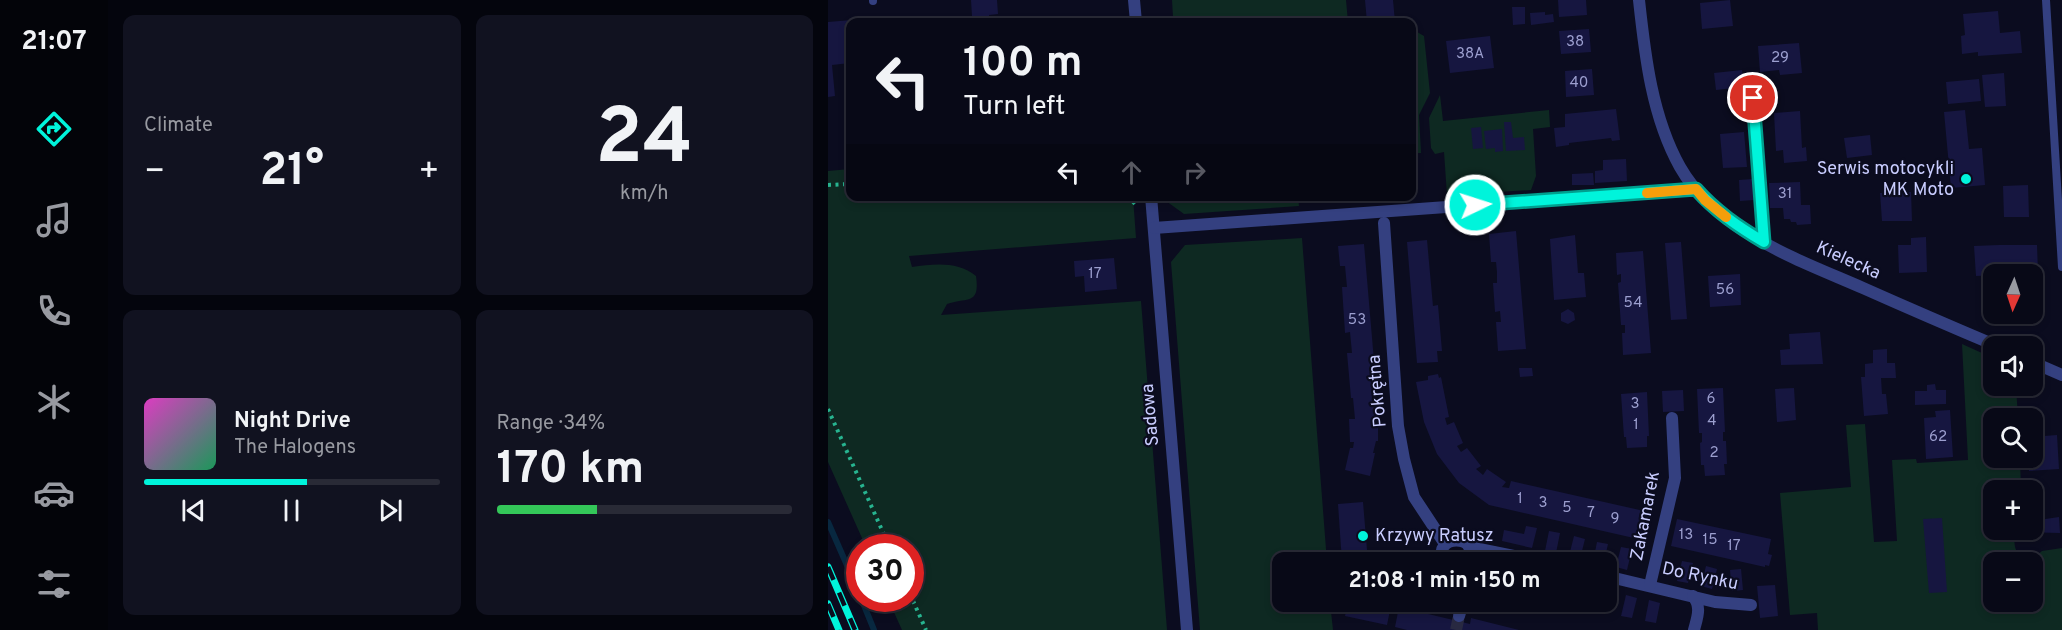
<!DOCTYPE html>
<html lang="en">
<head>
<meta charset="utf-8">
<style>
  body { margin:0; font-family:Overpass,sans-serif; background:#111220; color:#f1f3f6; height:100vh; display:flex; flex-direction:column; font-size:22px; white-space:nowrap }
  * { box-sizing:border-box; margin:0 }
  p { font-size:20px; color:#989aa1 }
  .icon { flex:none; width:33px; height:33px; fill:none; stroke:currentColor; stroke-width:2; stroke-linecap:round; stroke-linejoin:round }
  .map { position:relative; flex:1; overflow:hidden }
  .sheet { display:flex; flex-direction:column; gap:15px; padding:15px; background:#04050d; width:720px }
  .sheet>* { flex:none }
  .top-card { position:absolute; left:18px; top:18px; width:570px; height:183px; border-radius:12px; box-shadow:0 3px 9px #0003,0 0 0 2px #292a36; background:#080917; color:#f1f3f6; overflow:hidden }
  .needle { width:39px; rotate:183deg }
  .tools { position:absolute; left:1155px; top:264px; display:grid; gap:12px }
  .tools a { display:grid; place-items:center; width:60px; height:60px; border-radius:12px; background:#080917; box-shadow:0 3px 9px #0003,0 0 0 2px #292a36; font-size:30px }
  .speed { position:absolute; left:18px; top:534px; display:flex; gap:12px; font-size:30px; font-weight:700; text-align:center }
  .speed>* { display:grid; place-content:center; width:78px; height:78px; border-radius:50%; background:#080917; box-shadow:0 3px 9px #0003,0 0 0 2px #292a36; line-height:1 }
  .speed .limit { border:9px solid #d22; background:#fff; color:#111 }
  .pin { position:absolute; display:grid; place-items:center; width:51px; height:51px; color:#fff; margin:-26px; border:3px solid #fff; border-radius:50%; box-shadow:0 2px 6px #0007 }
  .me { position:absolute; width:66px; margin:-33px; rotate:86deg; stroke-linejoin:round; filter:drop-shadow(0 0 4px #0008) }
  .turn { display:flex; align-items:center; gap:21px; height:126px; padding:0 18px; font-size:27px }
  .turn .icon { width:78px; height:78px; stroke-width:2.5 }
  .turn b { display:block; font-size:42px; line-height:51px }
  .lanes { display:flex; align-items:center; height:57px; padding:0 18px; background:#0003; justify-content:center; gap:30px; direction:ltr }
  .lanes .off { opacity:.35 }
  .big { font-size:45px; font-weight:700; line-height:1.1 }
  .sheet .tile { flex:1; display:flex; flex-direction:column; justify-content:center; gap:9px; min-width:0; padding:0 21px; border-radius:12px; background:#111220 }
  .sheet .dial { align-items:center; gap:0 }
  .dial b { font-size:78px; line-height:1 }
  .song { display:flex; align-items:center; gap:18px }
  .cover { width:72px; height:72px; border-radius:9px; background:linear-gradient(135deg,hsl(310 70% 55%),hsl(150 70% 35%)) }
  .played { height:6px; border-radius:3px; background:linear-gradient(90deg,#00f4db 55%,#292a36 55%) }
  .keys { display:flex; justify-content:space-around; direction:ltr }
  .heat { display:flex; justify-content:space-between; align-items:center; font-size:33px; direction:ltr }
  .charge { height:9px; border-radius:4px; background:linear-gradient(90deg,#34c759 34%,#292a36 0) }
  .sheet .tiles { flex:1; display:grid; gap:15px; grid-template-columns:repeat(2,1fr) }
  .trip { position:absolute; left:444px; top:552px; width:345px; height:60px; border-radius:12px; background:#080917; box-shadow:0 3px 9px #0003,0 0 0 2px #292a36; font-weight:700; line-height:60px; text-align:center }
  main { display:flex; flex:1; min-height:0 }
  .dock { display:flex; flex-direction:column; width:108px; justify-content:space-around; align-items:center; background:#030409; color:#989aa1 }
  .dock .icon { width:42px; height:42px }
  .dock .selected { color:#00f4db }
  .dock b { font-size:27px; color:#f1f3f6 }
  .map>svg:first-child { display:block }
  .green { fill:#0e2922; fill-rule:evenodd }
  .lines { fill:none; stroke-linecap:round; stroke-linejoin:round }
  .stream { stroke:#082840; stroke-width:6 }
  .building { fill:#161640 }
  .minor-tunnel { stroke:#282941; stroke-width:12; stroke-dasharray:12 6; stroke-linecap:butt }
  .path { stroke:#27b490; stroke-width:4; stroke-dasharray:3 4.5; stroke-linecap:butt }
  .service { stroke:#344080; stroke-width:8 }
  .minor { stroke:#344080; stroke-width:12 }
  .rail-casing { stroke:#00f4db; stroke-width:7 }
  .rail { stroke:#0b0c1f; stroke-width:4.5; stroke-dasharray:14; stroke-linecap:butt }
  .route-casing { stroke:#009f8e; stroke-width:15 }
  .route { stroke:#00f4db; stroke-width:10 }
  .slow { stroke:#f59e0b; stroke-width:10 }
  .poi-dot { fill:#00f4db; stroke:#0b0c1f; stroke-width:2 }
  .labels { text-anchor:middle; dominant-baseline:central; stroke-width:4.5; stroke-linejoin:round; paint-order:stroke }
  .number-label { font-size:15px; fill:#9c9fcf }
  .poi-label { font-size:18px; fill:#c9cdff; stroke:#0b0c1f; text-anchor:end }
  .street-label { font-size:18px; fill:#c9cdff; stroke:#0b0c1f }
</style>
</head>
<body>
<main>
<nav class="dock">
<b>21:07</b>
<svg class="icon selected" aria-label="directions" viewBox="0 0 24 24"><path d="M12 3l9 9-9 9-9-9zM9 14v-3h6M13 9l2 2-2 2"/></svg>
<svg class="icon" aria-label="music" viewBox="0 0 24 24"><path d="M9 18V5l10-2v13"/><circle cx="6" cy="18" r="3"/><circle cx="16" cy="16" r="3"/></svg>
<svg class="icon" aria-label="phone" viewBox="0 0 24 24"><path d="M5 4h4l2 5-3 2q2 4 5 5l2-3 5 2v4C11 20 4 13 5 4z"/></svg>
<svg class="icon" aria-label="climate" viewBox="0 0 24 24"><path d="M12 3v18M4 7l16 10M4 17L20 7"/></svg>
<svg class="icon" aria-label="car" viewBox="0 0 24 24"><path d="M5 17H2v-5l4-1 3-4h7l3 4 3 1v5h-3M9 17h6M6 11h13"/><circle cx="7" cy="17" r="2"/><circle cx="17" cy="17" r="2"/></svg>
<svg class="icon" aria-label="filters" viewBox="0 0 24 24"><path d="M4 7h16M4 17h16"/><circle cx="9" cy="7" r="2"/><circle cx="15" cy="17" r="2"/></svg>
</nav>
<section class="sheet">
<div class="tiles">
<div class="tile"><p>Climate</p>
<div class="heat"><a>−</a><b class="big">21°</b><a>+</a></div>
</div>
<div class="tile dial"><b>24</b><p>km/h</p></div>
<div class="tile">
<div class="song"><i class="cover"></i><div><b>Night Drive</b><p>The Halogens</p></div></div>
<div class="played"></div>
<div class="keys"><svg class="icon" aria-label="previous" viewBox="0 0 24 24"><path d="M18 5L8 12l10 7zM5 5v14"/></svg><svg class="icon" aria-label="pause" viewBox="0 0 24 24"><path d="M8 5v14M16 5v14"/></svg><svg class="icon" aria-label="next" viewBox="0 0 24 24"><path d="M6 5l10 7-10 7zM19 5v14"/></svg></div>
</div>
<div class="tile"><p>Range · 34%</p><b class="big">170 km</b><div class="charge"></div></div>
</div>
</section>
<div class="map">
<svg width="1234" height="630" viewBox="0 0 1234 630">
  <rect width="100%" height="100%" fill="#0b0c1f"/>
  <g class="green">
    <polygon points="344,0 518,0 520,22 324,22 326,18 345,17"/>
    <polygon points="584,29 596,36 602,93 591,115 593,153 589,153 584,78"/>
    <polygon points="612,95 615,121 721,110 722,127 705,129 708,176 703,190 619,195 616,152 607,154 603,148 601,118"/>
    <path d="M22,169V196L305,197L308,238L81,256L84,267C106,264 130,261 148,276C152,305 140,297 119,304L113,315L313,301L339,630H74L60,599L82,598V548L38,547L0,462V171Z"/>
    <polygon points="338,197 470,197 471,206 356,214 338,201"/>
    <polygon points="474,238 499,562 454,562 454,602 502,602 505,630 372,630 343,262 357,245"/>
    <path d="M1134,344L1165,358L1166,386H1188L1190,418H1166V458H1192L1193,490H1166V530H1186C1187,545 1184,554 1201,559L1208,556L1214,551L1234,548V630H990L989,613L962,615L952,493L1023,487L1018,425L1037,424L1046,542L1069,541L1064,460L1088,459L1089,463L1140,460ZM1166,562H1204V602H1166Z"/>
  </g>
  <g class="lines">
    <g class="stream">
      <polyline points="0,522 32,595"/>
      <polyline points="33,598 46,630"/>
    </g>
  </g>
  <g class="building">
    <polygon points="143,0 169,0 170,14 161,15 162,21 153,22 153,16 144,16"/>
    <polygon points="537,0 565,0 567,22 539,22"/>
    <polygon points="730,0 758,0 759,15 731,17"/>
    <polygon points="902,0 905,26 874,29 872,3"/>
    <polygon points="684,7 697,7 697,24 685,25"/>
    <polygon points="1170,11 1172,33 1192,31 1194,53 1150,56 1150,52 1134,54 1133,36 1137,35 1135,14"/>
    <polygon points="717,12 717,15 725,14 726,22 703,25 702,13"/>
    <polygon points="36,19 36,22 22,22 22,63 4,65 7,96 0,97 0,22"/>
    <polygon points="761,29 763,52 733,54 731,31"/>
    <polygon points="662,36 666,68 622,73 618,41"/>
    <polygon points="971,43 974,73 952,75 951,70 932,72 930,46"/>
    <polygon points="764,69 766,95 738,97 737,71"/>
    <polygon points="914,70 916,87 888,90 886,73"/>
    <polygon points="1176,73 1178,106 1157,107 1154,75"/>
    <polygon points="1151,79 1153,101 1120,104 1118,82"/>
    <polygon points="788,109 792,140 784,141 783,138 741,143 741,145 728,147 726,128 737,127 737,114"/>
    <polygon points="1137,110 1141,149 1154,148 1157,185 1123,188 1116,112"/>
    <polygon points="972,111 974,148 978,147 979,161 956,163 955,150 948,151 946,113"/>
    <polygon points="676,122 683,122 685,138 696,137 697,150 678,151"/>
    <polygon points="653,127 655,148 645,149 643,128"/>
    <polygon points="674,129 675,151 667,152 667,148 658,149 656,131"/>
    <polygon points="916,132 919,167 895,168 892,134"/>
    <polygon points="1042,135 1044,155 1019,158 1016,138"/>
    <polygon points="798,159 799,181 767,183 767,171 775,170 775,160"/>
    <polygon points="765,173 766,185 744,185 744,174"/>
    <polygon points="925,179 926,200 912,201 911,180"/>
    <polygon points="972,182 973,205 982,205 983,224 969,225 968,222 963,222 962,219 956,219 955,208 942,208 941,183"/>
    <polygon points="1200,185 1201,217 1176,217 1175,186"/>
    <polygon points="1083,192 1084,221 1054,221 1052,193"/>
    <polygon points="688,231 698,349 670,351 668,322 673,322 672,311 667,312 665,283 669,283 669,272 668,262 663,262 661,234"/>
    <polygon points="747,235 750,273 756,273 758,297 726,300 722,239"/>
    <polygon points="1098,237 1099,272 1071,273 1070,245 1083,245 1083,238"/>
    <polygon points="599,240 605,306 610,305 614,351 609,351 610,362 589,363 579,242"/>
    <polygon points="853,242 859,319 843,320 837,243"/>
    <polygon points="536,244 549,396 546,397 548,418 550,418 550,441 548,441 545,453 547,453 542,476 517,470 522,448 525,448 526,442 522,442 521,419 527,419 525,398 523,398 519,353 524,353 522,332 517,333 514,287 519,287 517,266 512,266 510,246"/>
    <polygon points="1171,245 1209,245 1210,272 1197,272 1197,274 1148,276 1146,246"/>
    <polygon points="815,251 823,353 795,355 794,333 797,333 797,325 793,325 790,283 793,282 793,274 789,275 788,253"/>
    <polygon points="286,258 289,289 257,292 256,276 247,277 246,261"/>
    <polygon points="912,274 913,305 882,307 880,276"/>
    <polygon points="740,309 746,313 747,320 740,324 733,321 733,313"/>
    <polygon points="992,332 995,364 953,365 952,350 962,349 961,334"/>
    <polygon points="1059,349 1059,363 1067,363 1068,378 1053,378 1054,394 1058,394 1060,414 1036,416 1033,377 1037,377 1037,364 1045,363 1045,350"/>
    <polygon points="691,368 704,368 705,376 692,377"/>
    <polygon points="610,374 611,378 613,377 621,417 617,418 619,425 626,422 635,443 629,446 633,452 639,448 653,466 648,469 655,475 659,469 678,482 674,487 681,488 683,481 825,513 819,541 661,505 631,483 609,454 596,422 588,382 600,380 600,376"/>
    <polygon points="1107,384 1108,390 1118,390 1118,404 1087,405 1087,391 1099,391 1099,385"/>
    <polygon points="895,388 897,432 895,432 895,441 898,441 899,464 896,464 897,475 877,476 876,465 873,465 872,443 874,442 874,433 871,433 869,389"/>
    <polygon points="966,388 968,420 949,422 947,389"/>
    <polygon points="855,390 856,411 835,412 834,391"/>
    <polygon points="819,392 821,436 819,436 819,447 799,448 798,437 796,437 793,394"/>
    <polygon points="1122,410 1125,457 1098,459 1096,418 1108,417 1107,411"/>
    <polygon points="1229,435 1231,469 1201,471 1200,458 1204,458 1204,437"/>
    <polygon points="535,502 540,562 514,562 510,504"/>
    <polygon points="1231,517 1232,533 1194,532 1193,530 1204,530 1204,521"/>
    <polygon points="1114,518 1119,592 1101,593 1095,519"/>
    <polygon points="849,519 943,539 940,554 944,555 941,566 937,565 937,567 843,546"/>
    <polygon points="698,526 709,528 704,548 674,541 676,530 696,534"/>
    <polygon points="721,531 732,533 728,553 717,551"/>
    <polygon points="746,536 757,539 752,559 741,556"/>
    <polygon points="769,542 780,544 776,562 765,562"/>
    <polygon points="793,547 804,549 799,570 788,567"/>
    <polygon points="854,561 865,563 860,583 849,581"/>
    <polygon points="878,566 889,569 884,589 873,586"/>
    <polygon points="913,569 915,590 904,591 902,570"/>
    <polygon points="947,585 950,616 932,618 929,586"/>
    <polygon points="778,591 785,592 781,612 770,610 772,602 778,602"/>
    <polygon points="798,595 809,598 804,618 793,616"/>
    <polygon points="821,600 832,603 828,623 817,621"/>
    <polygon points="520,602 554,602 553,603 563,605 559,625 517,616"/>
    <polygon points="571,607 642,624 643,618 691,630 579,630 567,627"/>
  </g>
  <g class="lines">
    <polyline class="minor-tunnel" points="628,630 631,616"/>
    <g class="path">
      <polyline points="0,185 22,184"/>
      <polyline points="300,196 308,205"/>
      <polyline points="0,409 62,548"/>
      <polyline points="82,594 98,630"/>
    </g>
    <g class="service">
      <polyline points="45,0 45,1"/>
      <polyline points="1218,0 1234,267"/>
      <polyline points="925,98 936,242"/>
    </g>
    <g class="minor">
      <polyline points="306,0 308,22"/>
      <path d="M811,0C817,56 824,117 852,167C889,232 971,260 1035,288C1080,308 1124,327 1169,346"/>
      <polyline points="323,196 359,630"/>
      <polyline points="556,223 570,426 576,459 586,497 617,544"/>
      <polyline points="326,228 868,189"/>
      <polyline points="1204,362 1234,375"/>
      <polyline points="641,547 716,562"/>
      <path d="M616,562C602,534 654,533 642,562"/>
      <polyline points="778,576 887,602 923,605"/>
      <polyline points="822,585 847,478 844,418"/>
      <path d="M865,596C874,607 869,618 866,630"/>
      <polyline points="631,616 635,602"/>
    </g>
    <defs>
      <g id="rail">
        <polyline points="0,567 27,630"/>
        <polyline points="0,604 11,630"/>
      </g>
    </defs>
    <use href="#rail" class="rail-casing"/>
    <use href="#rail" class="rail"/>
  </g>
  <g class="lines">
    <defs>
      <path id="route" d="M647,205L868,189C887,211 911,227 936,242L925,98"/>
    </defs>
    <use href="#route" class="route-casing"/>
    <use href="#route" class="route"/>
    <polyline class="slow" points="819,193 868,189 877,200 898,217"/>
  </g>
  <g class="poi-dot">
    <circle cx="1138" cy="179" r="6"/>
    <circle cx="535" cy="536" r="6"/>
  </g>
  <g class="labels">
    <g class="number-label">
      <text x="747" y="42">38</text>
      <text x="642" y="54">38A</text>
      <text x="952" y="58">29</text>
      <text x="751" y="83">40</text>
      <text x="957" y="194">31</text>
      <text x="267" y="274">17</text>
      <text x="897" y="290">56</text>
      <text x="805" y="303">54</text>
      <text x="529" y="320">53</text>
      <text x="883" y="399">6</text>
      <text x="807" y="404">3</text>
      <text x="884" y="421">4</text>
      <text x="808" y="425">1</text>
      <text x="1110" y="437">62</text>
      <text x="886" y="453">2</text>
      <text x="692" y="499">1</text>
      <text x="715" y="503">3</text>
      <text x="739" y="508">5</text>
      <text x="763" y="513">7</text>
      <text x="787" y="519">9</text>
      <text x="858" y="535">13</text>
      <text x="882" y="540">15</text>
      <text x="906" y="546">17</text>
    </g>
    <g class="poi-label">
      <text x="1126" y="169">Serwis motocykli<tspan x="1126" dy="21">MK Moto</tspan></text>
      <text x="547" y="536" text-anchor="start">Krzywy Ratusz</text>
    </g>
    <g class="street-label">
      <text transform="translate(1020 261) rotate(24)">Kielecka</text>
      <text transform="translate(550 391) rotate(-95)">Pokrętna</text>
      <text transform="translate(323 415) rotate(-95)">Sadowa</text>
      <text transform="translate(818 516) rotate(-79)">Zakamarek</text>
      <text transform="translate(872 577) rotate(12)">Do Rynku</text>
    </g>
  </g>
</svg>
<div class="tools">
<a><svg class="needle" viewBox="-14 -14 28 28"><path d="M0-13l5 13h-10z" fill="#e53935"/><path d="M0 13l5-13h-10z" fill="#989aa1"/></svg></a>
<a><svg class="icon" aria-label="sound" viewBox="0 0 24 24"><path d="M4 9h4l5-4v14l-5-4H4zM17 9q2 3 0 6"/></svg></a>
<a><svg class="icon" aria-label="search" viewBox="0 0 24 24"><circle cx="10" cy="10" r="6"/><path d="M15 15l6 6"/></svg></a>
<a>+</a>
<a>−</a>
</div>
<div class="speed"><div class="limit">30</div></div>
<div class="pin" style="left:925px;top:98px;background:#d93025"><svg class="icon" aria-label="arrive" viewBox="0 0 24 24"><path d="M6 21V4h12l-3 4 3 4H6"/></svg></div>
<svg class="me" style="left:647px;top:205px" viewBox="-20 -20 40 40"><circle r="17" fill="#00f4db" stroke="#fff" stroke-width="3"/><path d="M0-11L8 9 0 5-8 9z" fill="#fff"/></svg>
<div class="trip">21:08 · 1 min · 150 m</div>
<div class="top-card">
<div class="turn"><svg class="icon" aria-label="left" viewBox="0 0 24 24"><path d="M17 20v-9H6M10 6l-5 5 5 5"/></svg><div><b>100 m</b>Turn left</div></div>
<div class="lanes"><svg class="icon" aria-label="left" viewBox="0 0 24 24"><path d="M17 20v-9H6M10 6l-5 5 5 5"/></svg><svg class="icon off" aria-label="ahead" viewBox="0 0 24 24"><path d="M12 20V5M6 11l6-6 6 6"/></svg><svg class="icon off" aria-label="right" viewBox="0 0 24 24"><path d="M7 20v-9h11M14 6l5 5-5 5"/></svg></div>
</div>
</div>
</main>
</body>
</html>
